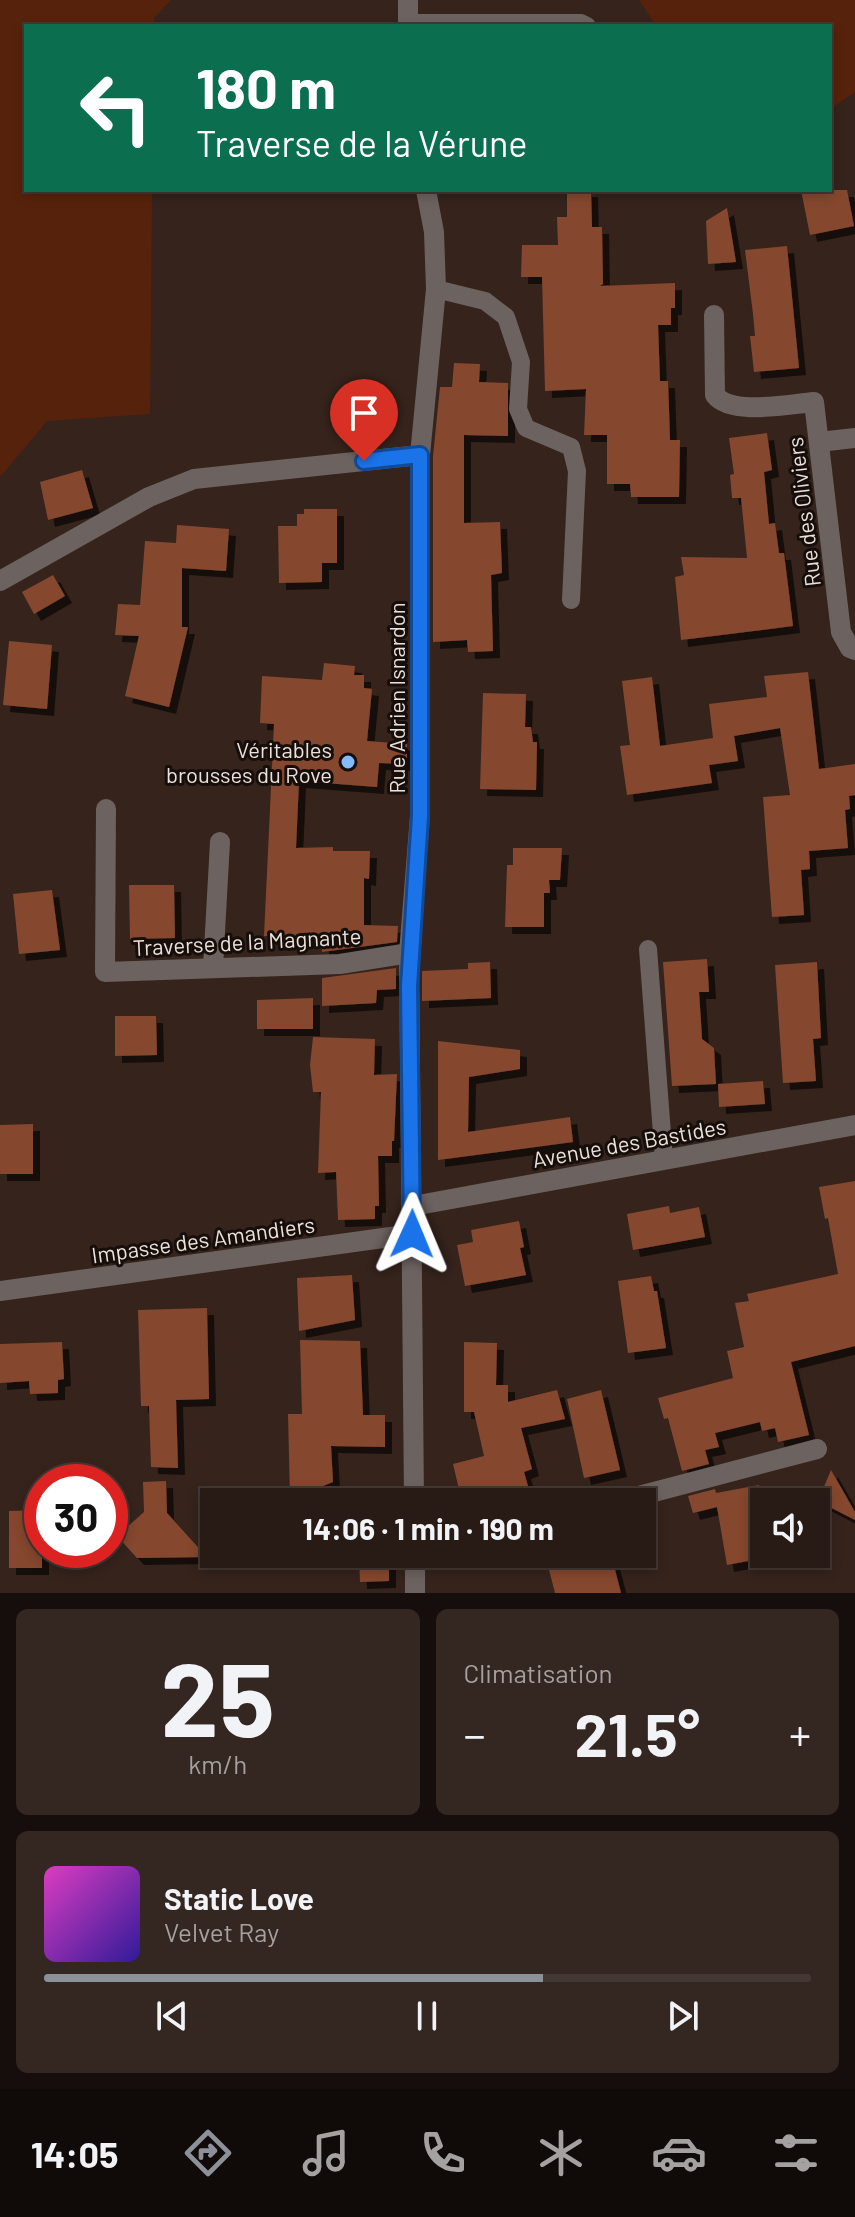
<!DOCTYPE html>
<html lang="fr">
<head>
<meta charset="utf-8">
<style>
  body { margin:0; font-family:Barlow,sans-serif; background:#342722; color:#f1f3f6; height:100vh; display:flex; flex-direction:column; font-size:30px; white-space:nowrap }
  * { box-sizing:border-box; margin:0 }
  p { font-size:26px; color:#a5a1a0 }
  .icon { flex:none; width:44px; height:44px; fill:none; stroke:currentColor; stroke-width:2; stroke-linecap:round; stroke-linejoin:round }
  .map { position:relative; height:1593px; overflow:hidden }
  .side { display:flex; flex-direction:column; gap:16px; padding:16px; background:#160e0c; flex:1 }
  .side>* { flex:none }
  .top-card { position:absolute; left:24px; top:24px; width:808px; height:168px; border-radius:0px; box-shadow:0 4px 12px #0003,0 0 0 2px #443834; background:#0b6e4f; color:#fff; overflow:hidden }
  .buttons { position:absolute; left:750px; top:1488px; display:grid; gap:16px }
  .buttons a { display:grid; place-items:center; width:80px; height:80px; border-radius:0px; background:#281a15; box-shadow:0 4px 12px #0003,0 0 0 2px #443834; font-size:40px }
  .speed { position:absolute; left:24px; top:1464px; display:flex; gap:16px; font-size:40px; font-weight:700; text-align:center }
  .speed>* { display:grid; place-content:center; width:104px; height:104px; border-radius:50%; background:#281a15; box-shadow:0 4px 12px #0003,0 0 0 2px #443834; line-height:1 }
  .speed .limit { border:12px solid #d22; background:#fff; color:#111 }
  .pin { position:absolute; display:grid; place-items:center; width:68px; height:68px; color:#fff; margin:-82px -34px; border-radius:50% 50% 50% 0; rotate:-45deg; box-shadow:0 0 8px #0007 }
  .pin .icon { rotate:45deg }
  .me { position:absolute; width:88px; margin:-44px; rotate:1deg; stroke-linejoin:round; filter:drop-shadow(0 0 6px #0008) }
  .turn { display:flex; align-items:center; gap:28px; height:168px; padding:0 40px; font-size:36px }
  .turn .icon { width:104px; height:104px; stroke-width:2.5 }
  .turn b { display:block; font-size:56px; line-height:68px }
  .big { font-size:60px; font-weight:700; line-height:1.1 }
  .side .widget { flex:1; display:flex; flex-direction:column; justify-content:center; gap:12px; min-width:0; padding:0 28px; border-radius:12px; background:#342722 }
  .side .dial { align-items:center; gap:0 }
  .dial b { font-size:104px; line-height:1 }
  .song { display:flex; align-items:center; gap:24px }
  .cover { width:96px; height:96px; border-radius:12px; background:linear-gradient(135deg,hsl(310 70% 55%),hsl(250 70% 35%)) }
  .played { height:8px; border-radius:4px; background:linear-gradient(90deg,#8c9099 65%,#443834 65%) }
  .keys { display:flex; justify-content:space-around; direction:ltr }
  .heat { display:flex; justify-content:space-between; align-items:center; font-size:44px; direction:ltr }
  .side .tiles { flex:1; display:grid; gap:16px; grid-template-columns:1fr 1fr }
  .widget:last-child { grid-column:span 2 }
  .trip { position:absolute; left:200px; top:1488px; width:456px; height:80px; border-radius:0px; background:#281a15; box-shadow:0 4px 12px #0003,0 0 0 2px #443834; font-weight:700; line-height:80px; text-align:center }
  .menu { display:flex; height:128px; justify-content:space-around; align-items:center; background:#100a08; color:#a5a1a0 }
  .menu .icon { width:56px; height:56px }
  .menu .on { color:#8c9099 }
  .menu b { font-size:36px; color:#f1f3f6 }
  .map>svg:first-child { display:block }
  .green { fill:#57220b }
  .building { fill:#85472e; filter:url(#shadow) }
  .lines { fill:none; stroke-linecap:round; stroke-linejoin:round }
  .lane { stroke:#6c625f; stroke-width:18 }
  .street { stroke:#6c625f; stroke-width:20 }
  .route-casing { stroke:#114b97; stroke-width:20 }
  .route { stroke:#1a73e8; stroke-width:14 }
  .poi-dot { fill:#83bcfb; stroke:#160e0b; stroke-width:3 }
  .labels { text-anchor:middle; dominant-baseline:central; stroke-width:6; stroke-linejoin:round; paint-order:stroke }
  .street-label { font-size:22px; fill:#ece0db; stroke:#160e0b }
  .poi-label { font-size:22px; fill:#ece0db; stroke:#160e0b; text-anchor:end }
</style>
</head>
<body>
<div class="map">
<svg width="855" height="1593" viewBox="0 0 855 1593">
  <defs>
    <filter id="shadow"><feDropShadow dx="7" dy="7" stdDeviation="0" flood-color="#0009"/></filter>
  </defs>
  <rect width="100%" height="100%" fill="#35231c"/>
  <g class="green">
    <polygon points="0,0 171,0 154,18 154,26 26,26 26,190 152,190 150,414 47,421 0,477"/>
    <polygon points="639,0 855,0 855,92 830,109 830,26 656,26"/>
  </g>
  <g class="building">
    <polygon points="567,190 591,190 592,227 602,227 603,284 600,286 675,283 675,308 671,308 671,325 658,325 660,381 668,381 670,440 680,440 679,497 631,497 630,484 607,484 607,435 584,435 586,389 545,391 542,277 521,277 522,245 558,245 557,217 567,217"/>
    <polygon points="801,190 847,190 854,226 810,235"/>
    <polygon points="727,208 736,262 708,264 706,221"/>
    <polygon points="787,246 799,368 754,372 750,336 755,336 753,314 745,250"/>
    <polygon points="454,363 480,364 479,382 508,383 508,436 464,435 464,523 500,522 502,573 491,575 493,651 468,652 467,640 433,642 433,456 440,387 452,387"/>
    <polygon points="767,433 772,470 764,472 769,524 775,523 779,553 784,553 793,626 681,640 675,577 684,575 681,557 747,558 741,498 732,498 730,475 734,474 729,438"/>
    <polygon points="82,470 93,508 48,520 40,482"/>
    <polygon points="304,509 337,509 337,563 322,563 322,582 279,583 278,526 297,526 297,514 304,514"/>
    <polygon points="177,525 229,529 226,571 182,568 182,627 188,627 169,707 125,696 139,636 115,635 118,604 140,605 145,541 176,543"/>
    <polygon points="53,575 65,596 34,614 22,592"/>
    <polygon points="9,641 52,645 47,709 3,705"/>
    <polygon points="324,663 355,666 354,675 364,675 364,688 372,689 367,741 407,744 407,764 379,763 377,787 299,781 296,848 333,847 333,851 370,851 369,879 364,878 364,925 398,926 397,942 322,952 322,938 264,936 274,724 260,723 262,676 322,680"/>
    <polygon points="808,672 819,769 855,764 855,795 849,796 850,809 845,810 848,848 809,851 810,869 801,870 804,915 772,917 763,797 790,795 780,728 734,736 738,761 709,765 712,783 627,795 620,746 630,745 622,681 652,677 660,746 713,738 709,704 767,697 764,676"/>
    <polygon points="483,693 526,694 525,727 531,727 533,742 537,742 536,790 480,789"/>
    <polygon points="513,848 562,848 560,880 549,880 550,893 544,893 544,927 505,927 507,865 513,865"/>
    <polygon points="129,885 174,885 175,938 130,939"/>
    <polygon points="52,890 60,950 19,954 13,894"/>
    <polygon points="707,959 709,992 699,992 701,1022 702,1039 714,1048 716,1084 672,1086 663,962"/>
    <polygon points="490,962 491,998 422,1001 422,971 468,969 468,963"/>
    <polygon points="817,962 821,1038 813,1039 816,1081 783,1083 775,965"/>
    <polygon points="396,968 396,989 377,990 376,1003 322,1006 322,978"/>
    <polygon points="313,998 313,1029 257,1029 257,1000"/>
    <polygon points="115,1016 156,1016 157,1055 115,1056"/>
    <polygon points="313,1037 375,1039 374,1075 397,1074 394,1141 392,1141 392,1156 378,1156 379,1206 375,1206 375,1219 338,1220 336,1172 318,1173 321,1092 313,1092 310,1065"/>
    <polygon points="438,1041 520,1050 520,1069 469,1077 468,1132 570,1117 573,1142 438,1160"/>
    <polygon points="763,1081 765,1104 719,1107 718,1084"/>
    <polygon points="33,1124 33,1174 0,1174 0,1125"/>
    <polygon points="855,1181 855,1346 791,1362 809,1435 778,1442 775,1428 762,1431 760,1422 715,1433 719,1447 705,1450 709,1464 682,1471 668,1418 664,1419 658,1398 733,1378 727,1351 744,1347 735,1303 749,1301 747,1294 838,1274 828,1218 825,1219 819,1187"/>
    <polygon points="669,1206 670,1213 699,1207 705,1237 633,1250 627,1214"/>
    <polygon points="519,1221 524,1247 520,1248 526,1275 465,1286 457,1245 473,1242 471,1230"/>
    <polygon points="352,1275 355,1320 299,1331 297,1278"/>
    <polygon points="651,1276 654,1291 657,1291 666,1348 628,1353 618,1281"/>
    <polygon points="207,1308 209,1399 176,1400 178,1468 151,1467 149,1406 141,1406 138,1310"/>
    <polygon points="300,1340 360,1341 363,1415 385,1415 385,1447 331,1446 333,1482 290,1499 288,1414 302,1414"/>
    <polygon points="62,1342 64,1379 58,1380 58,1393 30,1394 29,1381 0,1383 0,1344"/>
    <polygon points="464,1342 497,1343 496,1385 508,1385 508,1402 557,1390 565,1419 521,1428 532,1469 524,1472 530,1493 496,1502 462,1502 453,1464 484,1456 474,1412 464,1412"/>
    <polygon points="601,1390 620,1470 584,1478 567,1399"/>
    <polygon points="831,1470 855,1512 855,1520 818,1501"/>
    <polygon points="166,1481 167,1513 207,1557 137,1558 117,1536 144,1512 143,1482"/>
    <polygon points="759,1485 764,1513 764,1558 727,1565 717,1507 693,1513 688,1496 715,1489 716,1493"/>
    <polygon points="42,1510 42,1568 9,1568 9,1511"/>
    <polygon points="359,1554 389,1554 389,1581 360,1582"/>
    <polygon points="562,1554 611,1554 621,1593 555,1593 546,1558"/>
  </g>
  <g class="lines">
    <g class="lane">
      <polyline points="407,23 581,23 587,26"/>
      <polyline points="436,289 485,301 506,317 521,362 518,409 526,428 571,447 577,471 571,600"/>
      <polyline points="648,949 664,1160"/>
    </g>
    <g class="street">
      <polyline points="408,26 408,0"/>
      <path d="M714,315L715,395C731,416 788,404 814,402L841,632L850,648L855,650"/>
      <polyline points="819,442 855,438"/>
      <polyline points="0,581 149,497 194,479 420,455"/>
      <polyline points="106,809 105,972 340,964 409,953"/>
      <polyline points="213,968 220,842"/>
      <polyline points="413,1206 855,1125"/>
      <polyline points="0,1291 412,1234"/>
      <polyline points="414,1502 409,953 420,816 420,455 436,289 434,232 426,190"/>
      <polyline points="616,1502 817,1449"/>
      <polyline points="415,1554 415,1593"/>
    </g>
  </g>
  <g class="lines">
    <defs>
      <polyline id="route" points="364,461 420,455 420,816 409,986 412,1234"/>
    </defs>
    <use href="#route" class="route-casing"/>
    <use href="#route" class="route"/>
  </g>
  <circle class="poi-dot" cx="348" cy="762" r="8"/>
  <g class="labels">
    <g class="street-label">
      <text transform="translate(803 512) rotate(-97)">Rue des Oliviers</text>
      <text transform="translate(396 698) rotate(-90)">Rue Adrien Isnardon</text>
      <text transform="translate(247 941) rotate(-3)">Traverse de la Magnante</text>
      <text transform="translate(629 1142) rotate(-10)">Avenue des Bastides</text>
      <text transform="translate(203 1239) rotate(-8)">Impasse des Amandiers</text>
    </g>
    <g class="poi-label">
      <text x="332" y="749">Véritables<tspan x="332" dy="25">brousses du Rove</tspan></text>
    </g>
  </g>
</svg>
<div class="buttons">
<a><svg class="icon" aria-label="sound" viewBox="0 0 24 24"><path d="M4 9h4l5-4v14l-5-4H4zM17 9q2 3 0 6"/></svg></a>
</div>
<div class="speed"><div class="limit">30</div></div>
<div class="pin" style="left:364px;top:461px;background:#d93025"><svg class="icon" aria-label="arrive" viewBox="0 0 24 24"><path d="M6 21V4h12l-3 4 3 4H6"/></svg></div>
<svg class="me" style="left:412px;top:1234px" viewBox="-20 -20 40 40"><path d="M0-17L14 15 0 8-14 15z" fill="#1a73e8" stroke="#fff" stroke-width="4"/></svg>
<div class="trip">14:06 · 1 min · 190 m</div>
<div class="top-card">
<div class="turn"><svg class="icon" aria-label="left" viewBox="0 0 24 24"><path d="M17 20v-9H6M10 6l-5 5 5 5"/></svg><div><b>180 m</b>Traverse de la Vérune</div></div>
</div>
</div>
<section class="side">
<div class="tiles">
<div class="widget dial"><b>25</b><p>km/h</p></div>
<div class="widget"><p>Climatisation</p>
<div class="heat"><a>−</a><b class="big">21.5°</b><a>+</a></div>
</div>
<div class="widget">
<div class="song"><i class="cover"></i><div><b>Static Love</b><p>Velvet Ray</p></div></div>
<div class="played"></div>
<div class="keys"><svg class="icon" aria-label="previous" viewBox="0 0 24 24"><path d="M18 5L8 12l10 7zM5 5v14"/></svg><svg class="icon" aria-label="pause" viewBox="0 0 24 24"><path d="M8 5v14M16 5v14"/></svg><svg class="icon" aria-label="next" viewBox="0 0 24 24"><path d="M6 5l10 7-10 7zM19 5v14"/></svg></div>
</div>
</div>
</section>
<nav class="menu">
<b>14:05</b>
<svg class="icon on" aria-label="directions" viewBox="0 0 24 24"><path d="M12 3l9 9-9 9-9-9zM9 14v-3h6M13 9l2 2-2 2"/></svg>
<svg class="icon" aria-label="music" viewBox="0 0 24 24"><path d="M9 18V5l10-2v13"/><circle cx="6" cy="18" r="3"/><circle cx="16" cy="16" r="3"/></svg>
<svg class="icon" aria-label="phone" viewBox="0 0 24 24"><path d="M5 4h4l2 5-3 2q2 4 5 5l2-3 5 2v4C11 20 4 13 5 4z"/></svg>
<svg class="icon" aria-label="climate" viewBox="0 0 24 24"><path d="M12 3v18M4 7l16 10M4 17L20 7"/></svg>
<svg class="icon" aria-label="car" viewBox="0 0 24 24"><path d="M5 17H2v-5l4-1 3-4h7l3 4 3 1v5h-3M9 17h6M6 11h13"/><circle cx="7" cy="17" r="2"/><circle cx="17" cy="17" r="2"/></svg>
<svg class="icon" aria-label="filters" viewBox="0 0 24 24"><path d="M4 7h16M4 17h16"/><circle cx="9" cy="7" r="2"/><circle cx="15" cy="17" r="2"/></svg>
</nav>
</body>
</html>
